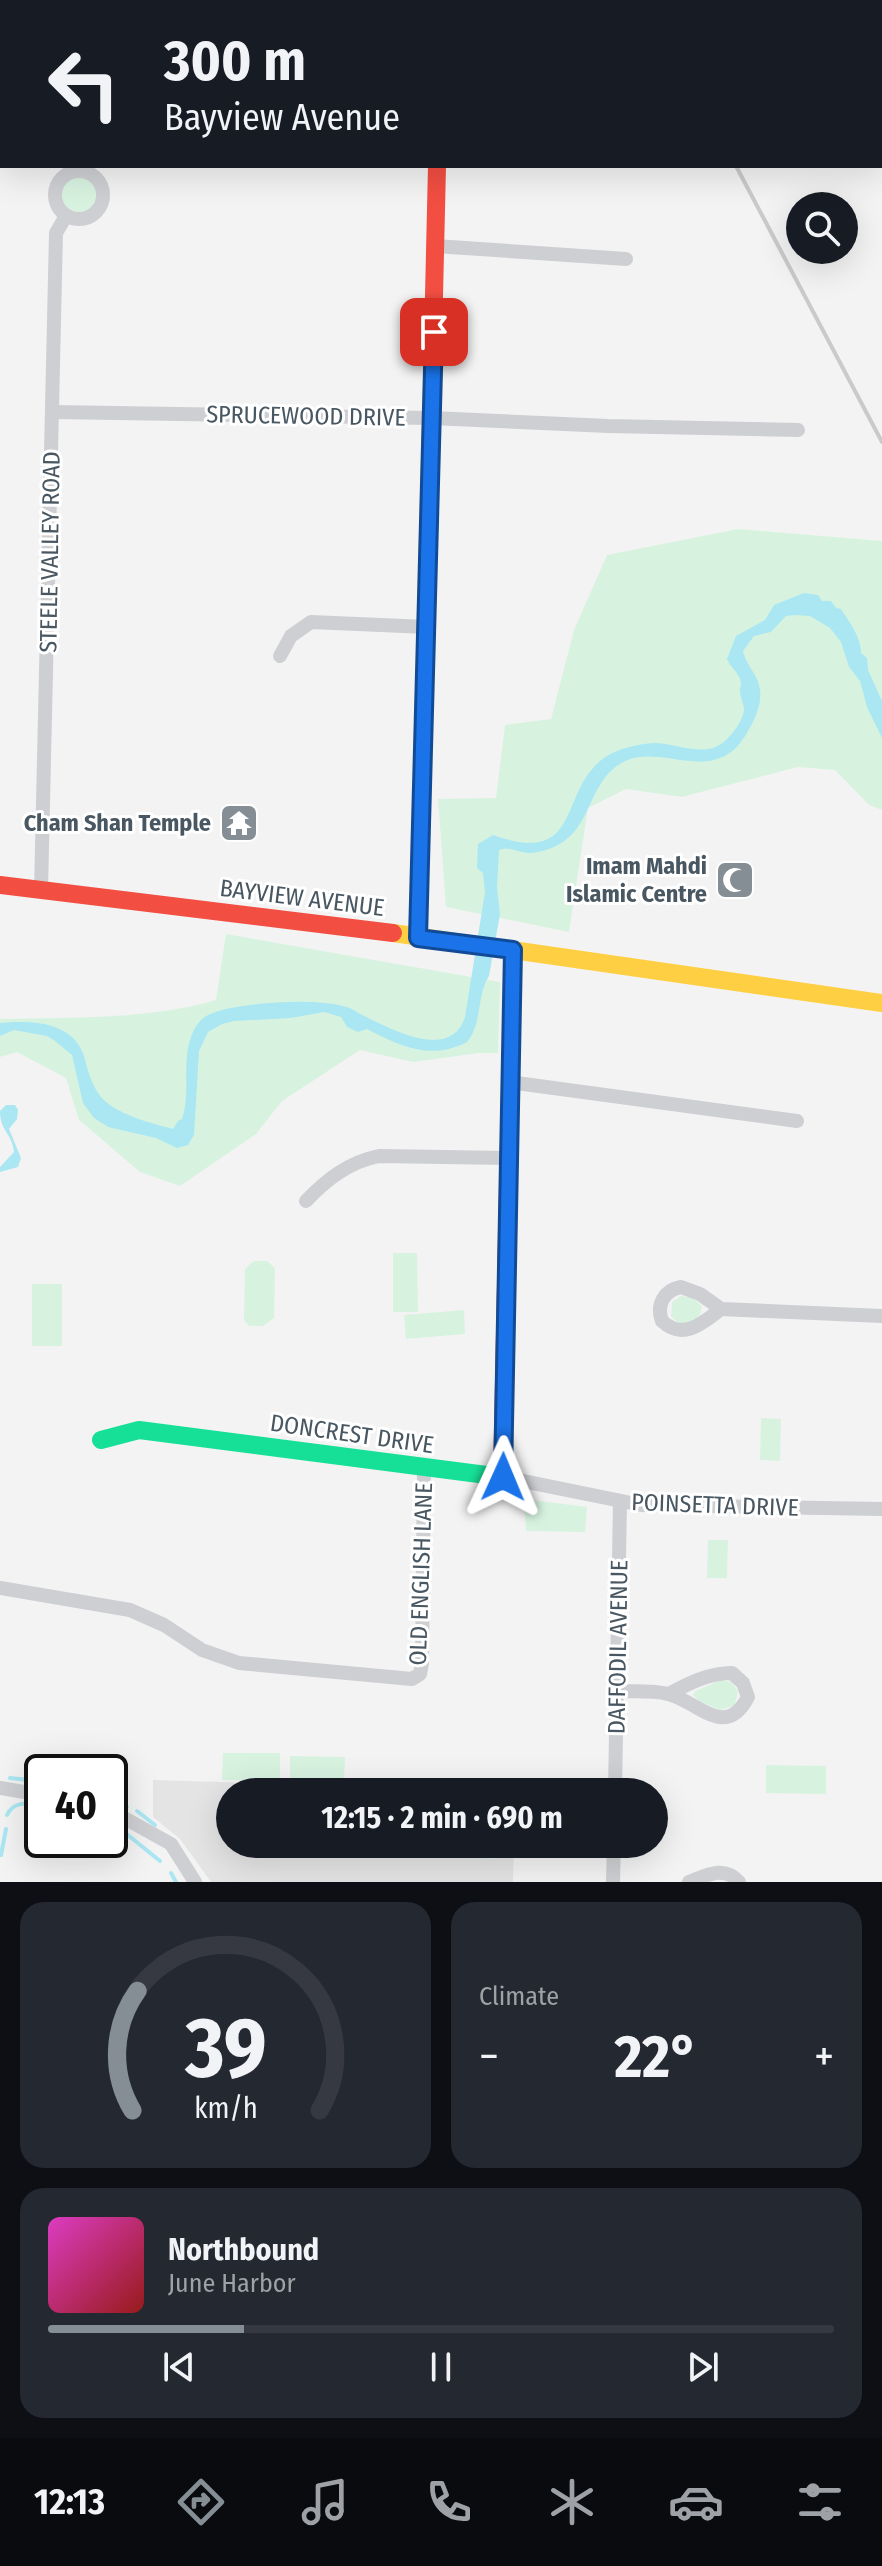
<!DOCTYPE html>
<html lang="en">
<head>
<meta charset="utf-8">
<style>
  body { margin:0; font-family:"Fira Sans Condensed",sans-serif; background:#242831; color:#f1f3f6; height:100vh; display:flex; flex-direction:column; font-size:30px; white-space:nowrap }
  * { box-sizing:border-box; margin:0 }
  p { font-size:26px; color:#9ea1a6 }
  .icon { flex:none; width:44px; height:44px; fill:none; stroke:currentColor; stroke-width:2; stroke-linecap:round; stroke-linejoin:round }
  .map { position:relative; height:1882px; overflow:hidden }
  .panel { display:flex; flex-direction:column; gap:20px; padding:20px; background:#0d0f14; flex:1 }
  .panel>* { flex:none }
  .guide { position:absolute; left:0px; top:0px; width:882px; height:168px; box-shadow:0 8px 32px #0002; background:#171b24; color:#f1f3f6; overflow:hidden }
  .fabs { position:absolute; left:786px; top:192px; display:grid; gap:16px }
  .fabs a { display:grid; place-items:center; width:72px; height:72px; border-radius:50%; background:#171b24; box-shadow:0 8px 32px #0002; font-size:40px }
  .speed { position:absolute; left:24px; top:1754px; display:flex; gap:16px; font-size:40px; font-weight:700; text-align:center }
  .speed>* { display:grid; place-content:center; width:104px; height:104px; border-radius:50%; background:#171b24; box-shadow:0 8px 32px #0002; line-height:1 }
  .speed .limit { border:4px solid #111; border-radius:12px; background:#fff; color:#111 }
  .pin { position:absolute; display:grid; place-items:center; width:68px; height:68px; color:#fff; margin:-34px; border-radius:16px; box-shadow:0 4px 12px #0006 }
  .me { position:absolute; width:88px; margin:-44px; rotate:1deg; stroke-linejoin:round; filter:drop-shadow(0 0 6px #0008) }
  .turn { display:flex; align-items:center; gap:28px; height:168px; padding:0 32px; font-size:36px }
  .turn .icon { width:104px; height:104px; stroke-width:2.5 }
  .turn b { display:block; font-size:56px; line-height:68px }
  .big { font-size:60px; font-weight:700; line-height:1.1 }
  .panel .widget { flex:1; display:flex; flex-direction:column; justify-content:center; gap:12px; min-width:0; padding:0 28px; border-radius:24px; background:#242831 }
  .panel .dial { align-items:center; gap:0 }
  .dial svg { height:208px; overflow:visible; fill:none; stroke:#363941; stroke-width:7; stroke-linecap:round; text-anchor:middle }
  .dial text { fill:#f1f3f6; stroke:none }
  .song { display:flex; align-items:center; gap:24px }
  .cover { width:96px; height:96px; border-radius:12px; background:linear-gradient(135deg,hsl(310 70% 55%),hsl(0 70% 35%)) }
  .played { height:8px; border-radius:4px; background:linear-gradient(90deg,#848e94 25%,#363941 25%) }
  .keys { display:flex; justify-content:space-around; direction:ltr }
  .heat { display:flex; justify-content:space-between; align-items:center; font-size:44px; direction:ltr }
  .panel .tiles { flex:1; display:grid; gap:20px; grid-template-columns:1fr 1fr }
  .widget:last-child { grid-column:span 2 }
  .trip { position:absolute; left:216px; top:1778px; width:452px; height:80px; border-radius:40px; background:#171b24; box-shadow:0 8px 32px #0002; font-weight:700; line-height:80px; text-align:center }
  .tabs { display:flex; height:128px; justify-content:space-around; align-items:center; background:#090b0e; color:#9ea1a6 }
  .tabs .icon { width:56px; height:56px }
  .tabs .selected { color:#848e94 }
  .tabs b { font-size:36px; color:#f1f3f6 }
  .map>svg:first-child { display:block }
  .education { fill:#e5e4e5 }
  .green { fill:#d7f3e0 }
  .water { fill:#aae7f2 }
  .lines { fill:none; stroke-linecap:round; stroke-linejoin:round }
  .stream { stroke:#aae7f2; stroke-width:4 }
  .street { stroke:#cdcfd2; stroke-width:14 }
  .fast { stroke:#16e098; stroke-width:18 }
  .slow { stroke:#ffcf43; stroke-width:18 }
  .jam { stroke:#f24e42; stroke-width:18 }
  .rail { stroke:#c8cacc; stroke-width:4 }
  .route-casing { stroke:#114b97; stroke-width:20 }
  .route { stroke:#1a73e8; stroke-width:14 }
  .labels { text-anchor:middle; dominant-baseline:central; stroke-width:6; stroke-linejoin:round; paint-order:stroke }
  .street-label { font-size:24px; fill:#485761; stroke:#fff }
  .poi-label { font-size:24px; font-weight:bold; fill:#485761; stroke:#fff; text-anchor:end }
</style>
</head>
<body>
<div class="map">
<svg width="882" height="1882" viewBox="0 0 882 1882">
  <rect width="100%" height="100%" fill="#f4f3f3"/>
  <polygon class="education" points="153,1780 516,1791 230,1792 230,1844 514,1844 513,1882 211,1882 180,1839 153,1817"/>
  <g class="green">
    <circle cx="79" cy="195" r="17"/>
    <polygon points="738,529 882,541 882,810 869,805 835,770 798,767 682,797 626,789 588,808 569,932 446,907 438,799 496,798 505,725 551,719 574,630 607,555"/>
    <path d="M226,934L500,982L498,1053H479L413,1062L360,1050L282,1101L256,1134L180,1186L140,1172L79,1120L66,1078L17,1052L0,1057V1019C71,1017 148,1020 216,1000Z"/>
    <polygon points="393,1253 417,1253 418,1312 393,1312"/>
    <polygon points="254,1261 267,1261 275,1268 274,1318 263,1326 249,1326 244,1320 245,1269"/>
    <rect x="32" y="1284" width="30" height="62"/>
    <path d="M681,1296L694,1298L702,1307L700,1315C691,1323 680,1328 671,1316L672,1302Z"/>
    <polygon points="464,1310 465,1334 406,1339 404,1315"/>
    <polygon points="761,1418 781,1419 780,1461 760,1460"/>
    <polygon points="524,1499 587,1507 585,1532 526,1531"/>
    <polygon points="708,1540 728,1540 727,1578 707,1578"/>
    <polygon points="722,1680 731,1682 738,1691 735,1705 720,1710 699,1701 693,1695 695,1691"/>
    <polygon points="223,1753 280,1753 280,1780 222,1780"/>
    <polygon points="290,1756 345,1757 344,1782 290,1780"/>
    <polygon points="766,1765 826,1766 826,1794 766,1793"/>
    <polygon points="382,1844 496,1844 496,1859 381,1855"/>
  </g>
  <g class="water">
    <path d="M804,593L818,595L822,601H831L836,608L841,609C850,623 861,637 861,653L867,658L868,670L882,701V738L867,707L860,681L849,667L841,642L830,628L810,616L794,615L786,616L771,632L754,636L743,651C746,666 759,675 760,690C762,704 755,719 748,731C717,789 665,743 625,761C588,779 593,827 558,845C548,850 533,855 522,852C513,850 508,847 499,850L497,888L500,914L489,976C476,996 483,1023 467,1042C431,1061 400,1046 367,1029L358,1032L347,1027L341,1017L324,1012L291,1018L234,1021L222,1024L208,1032L199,1051L194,1135L188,1145L177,1148L156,1138L108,1127L94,1118L83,1103L72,1055L55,1041L47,1036L14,1030L0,1036V1023C31,1020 73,1021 84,1056C88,1071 93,1091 105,1101C122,1116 151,1123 173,1129L178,1121L182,1119C192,1090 179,1057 195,1028C198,1023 202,1018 208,1015C233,1002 338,994 358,1013C386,1026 450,1064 465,1017L485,892L483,873L477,868L478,844L493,835C586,868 556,788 607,756C619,748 639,744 654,743C677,743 705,759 725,741C733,734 743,720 744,710C744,704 740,697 740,691C740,685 742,685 740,679C737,671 730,667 727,659L736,636L765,620L774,605Z"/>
    <path d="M6,1105H15L18,1110L17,1119L9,1129L21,1158L18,1167L0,1172V1167L14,1152C12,1133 0,1131 0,1111Z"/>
  </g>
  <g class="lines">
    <g class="stream">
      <polyline points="202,0 203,2"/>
      <polyline points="20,2 21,0"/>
      <polyline points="67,2 71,0"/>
      <polyline points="0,67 2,64"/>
      <polyline points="10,1778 28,1780"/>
      <polyline points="38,1782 42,1782"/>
      <polyline points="110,1799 127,1807"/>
      <polyline points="137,1811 155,1825"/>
      <path d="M7,1815C13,1801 28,1803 42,1804"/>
      <polyline points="110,1823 114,1824"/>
      <polyline points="123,1831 160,1861"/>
      <polyline points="1,1855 6,1829"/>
      <polyline points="171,1873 176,1882"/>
    </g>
    <g class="street">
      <polyline points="440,2 440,0"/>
      <circle cx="79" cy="195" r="24"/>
      <polyline points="435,246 626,259"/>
      <polyline points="54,412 432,418 608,426 798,430"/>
      <polyline points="280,656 291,636 311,622 427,627"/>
      <polyline points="41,891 56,233 66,216"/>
      <polyline points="509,1082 797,1121"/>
      <path d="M306,1201C327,1179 349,1162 379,1156L508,1158"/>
      <path d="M721,1309C703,1323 683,1341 662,1321C656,1305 664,1290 681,1287L700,1294L721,1309L882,1316"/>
      <polyline points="503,1477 641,1505 882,1509"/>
      <polyline points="0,1588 130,1610 164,1625 202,1650 239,1663 412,1679 420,1674 422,1663 424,1468"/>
      <path d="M617,1691C633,1692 653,1690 668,1694C698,1701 725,1741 748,1697L743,1683L732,1673C709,1673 689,1683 669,1694"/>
      <polyline points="0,1788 42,1795"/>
      <polyline points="615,1792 620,1501"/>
      <polyline points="110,1810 171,1844 195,1882"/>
      <polyline points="613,1882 614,1844"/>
      <path d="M689,1882C707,1875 724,1865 739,1882"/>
    </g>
    <polyline class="fast" points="101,1440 139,1430 502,1477"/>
    <g class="slow">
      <polyline points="393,933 882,1003"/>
      <polyline points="418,938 433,339"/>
    </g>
    <g class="jam">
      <polyline points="433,339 437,166"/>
      <polyline points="0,885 393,933"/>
      <polyline points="502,1477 513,950"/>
    </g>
    <g class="rail">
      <polyline points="663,0 664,2"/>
      <polyline points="736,166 882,442"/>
    </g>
  </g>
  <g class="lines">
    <defs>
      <polyline id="route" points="434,332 418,938 513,950 503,1477"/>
    </defs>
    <use href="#route" class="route-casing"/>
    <use href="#route" class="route"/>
  </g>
  <defs>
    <symbol id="temple-square" viewBox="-11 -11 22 22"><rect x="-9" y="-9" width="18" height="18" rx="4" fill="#848e94" stroke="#fff"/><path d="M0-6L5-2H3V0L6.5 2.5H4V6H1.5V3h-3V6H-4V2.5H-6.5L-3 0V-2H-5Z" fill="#fff"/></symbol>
    <symbol id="mosque-square" viewBox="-11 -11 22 22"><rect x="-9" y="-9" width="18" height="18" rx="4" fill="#848e94" stroke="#fff"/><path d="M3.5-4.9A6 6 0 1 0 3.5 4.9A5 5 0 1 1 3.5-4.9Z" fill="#fff"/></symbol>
  </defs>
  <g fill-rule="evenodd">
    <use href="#temple-square" x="217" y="801" width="44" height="44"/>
    <use href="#mosque-square" x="713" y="858" width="44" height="44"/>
  </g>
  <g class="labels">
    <g class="street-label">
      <text transform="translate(306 416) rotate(1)">SPRUCEWOOD DRIVE</text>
      <text transform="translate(50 552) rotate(-89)">STEELE VALLEY ROAD</text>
      <text transform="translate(302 898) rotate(7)">BAYVIEW AVENUE</text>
      <text transform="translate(352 1434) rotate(8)">DONCREST DRIVE</text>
      <text transform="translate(715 1505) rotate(2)">POINSETTA DRIVE</text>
      <text transform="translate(421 1574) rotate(-88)">OLD ENGLISH LANE</text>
      <text transform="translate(618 1647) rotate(-89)">DAFFODIL AVENUE</text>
    </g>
    <g class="poi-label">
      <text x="211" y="823">Cham Shan Temple</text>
      <text x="707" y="866">Imam Mahdi<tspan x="707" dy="28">Islamic Centre</tspan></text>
    </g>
  </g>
</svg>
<div class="fabs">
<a><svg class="icon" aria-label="search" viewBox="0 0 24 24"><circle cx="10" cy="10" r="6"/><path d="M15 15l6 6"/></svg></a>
</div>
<div class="speed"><div class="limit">40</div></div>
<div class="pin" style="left:434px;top:332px;background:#d93025"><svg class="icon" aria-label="arrive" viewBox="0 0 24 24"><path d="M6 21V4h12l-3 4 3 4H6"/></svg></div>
<svg class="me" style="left:503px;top:1477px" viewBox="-20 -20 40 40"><path d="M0-17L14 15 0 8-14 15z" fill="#1a73e8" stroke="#fff" stroke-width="4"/></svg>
<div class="trip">12:15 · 2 min · 690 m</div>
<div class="guide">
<div class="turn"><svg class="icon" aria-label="left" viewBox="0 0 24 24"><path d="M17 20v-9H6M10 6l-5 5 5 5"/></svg><div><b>300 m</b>Bayview Avenue</div></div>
</div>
</div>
<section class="panel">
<div class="tiles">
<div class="widget dial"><svg viewBox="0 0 100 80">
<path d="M14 69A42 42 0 1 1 86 69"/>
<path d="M14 69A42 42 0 0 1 16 23" stroke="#848e94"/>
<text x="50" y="56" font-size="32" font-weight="700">39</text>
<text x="50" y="72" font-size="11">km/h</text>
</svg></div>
<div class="widget"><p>Climate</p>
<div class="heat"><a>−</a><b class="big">22°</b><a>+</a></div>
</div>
<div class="widget">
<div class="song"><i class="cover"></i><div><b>Northbound</b><p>June Harbor</p></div></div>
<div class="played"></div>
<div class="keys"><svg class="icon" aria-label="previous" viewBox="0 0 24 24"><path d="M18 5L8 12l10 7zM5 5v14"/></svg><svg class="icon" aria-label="pause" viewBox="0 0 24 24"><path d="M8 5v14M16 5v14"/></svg><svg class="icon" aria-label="next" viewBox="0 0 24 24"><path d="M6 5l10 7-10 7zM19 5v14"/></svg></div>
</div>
</div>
</section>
<nav class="tabs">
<b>12:13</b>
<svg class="icon selected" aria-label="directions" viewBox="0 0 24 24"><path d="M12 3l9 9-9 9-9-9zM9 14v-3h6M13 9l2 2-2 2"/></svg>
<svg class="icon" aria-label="music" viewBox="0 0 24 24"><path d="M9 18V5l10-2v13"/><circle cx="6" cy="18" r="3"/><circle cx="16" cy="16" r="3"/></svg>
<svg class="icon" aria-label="phone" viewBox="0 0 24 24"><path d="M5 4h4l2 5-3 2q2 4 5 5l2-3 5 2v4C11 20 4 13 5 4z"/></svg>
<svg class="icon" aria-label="climate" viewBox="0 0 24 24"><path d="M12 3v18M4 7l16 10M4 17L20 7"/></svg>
<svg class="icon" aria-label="car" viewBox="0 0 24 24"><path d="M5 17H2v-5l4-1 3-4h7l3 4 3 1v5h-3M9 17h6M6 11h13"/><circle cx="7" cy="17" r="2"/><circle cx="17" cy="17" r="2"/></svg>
<svg class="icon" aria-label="filters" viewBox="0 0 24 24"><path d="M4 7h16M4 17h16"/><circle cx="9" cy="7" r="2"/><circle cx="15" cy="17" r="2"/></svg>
</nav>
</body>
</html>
